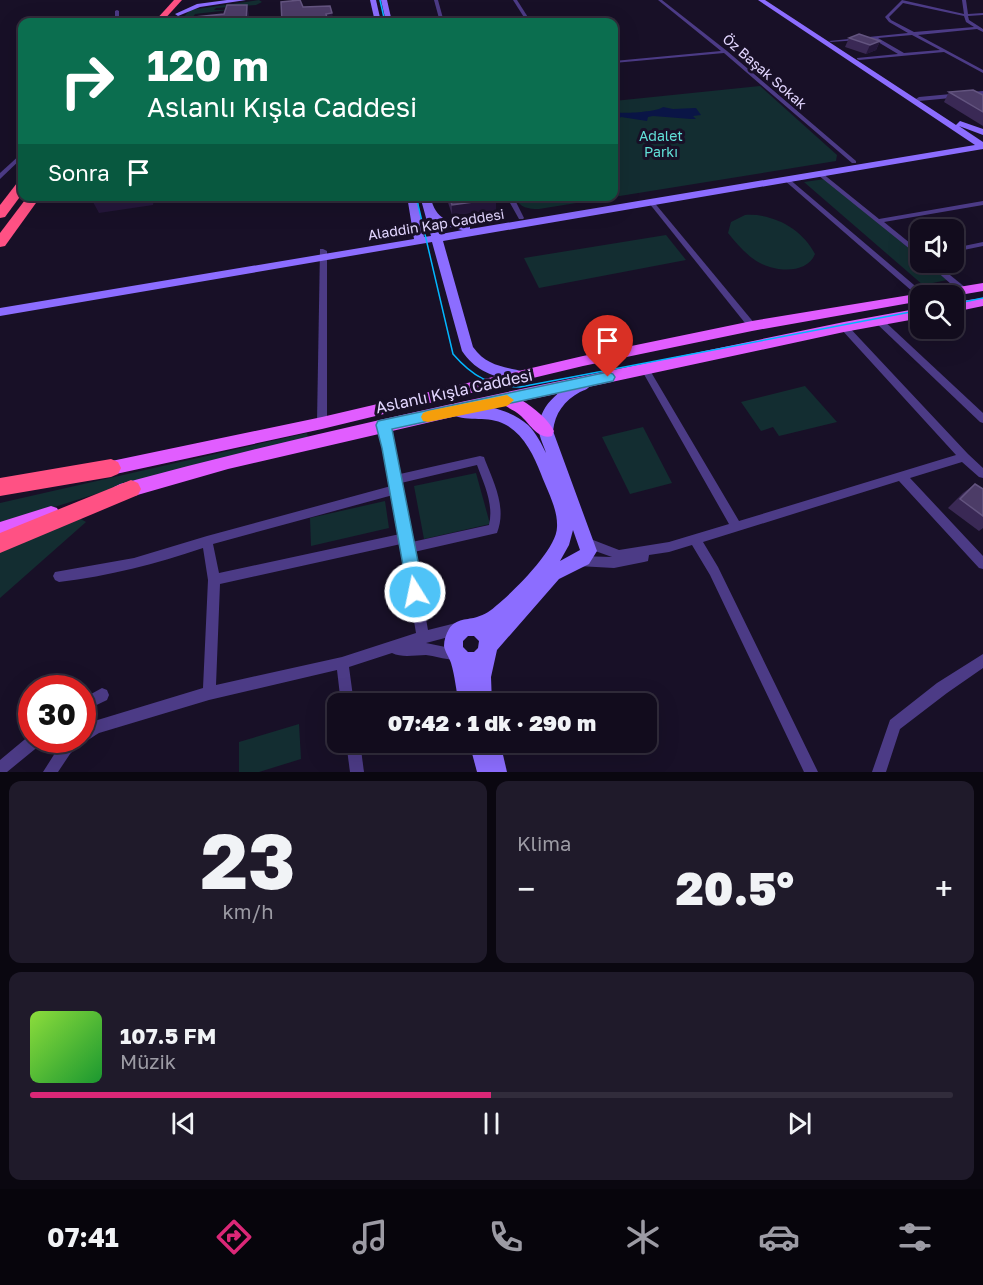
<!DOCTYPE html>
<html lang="tr">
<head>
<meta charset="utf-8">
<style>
  body { margin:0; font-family:"Golos Text",sans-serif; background:#1f1a2a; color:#f1f3f6; height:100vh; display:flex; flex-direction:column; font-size:22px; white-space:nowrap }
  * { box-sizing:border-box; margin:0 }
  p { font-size:20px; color:#9c9ba4 }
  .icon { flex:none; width:33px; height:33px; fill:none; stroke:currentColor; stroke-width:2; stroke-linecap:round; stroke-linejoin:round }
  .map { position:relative; height:772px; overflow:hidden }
  .side { display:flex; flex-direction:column; gap:9px; padding:9px; background:#0a0710; flex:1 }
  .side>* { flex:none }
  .hud { position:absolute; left:18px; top:18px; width:600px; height:183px; border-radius:12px; box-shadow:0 6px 24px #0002,0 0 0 2px #312c3b; background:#0b6e4f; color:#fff; overflow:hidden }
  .buttons { position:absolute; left:910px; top:219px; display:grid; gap:12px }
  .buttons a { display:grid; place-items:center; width:54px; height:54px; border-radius:12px; background:#120c1d; box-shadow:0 6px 24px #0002,0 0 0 2px #312c3b; font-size:30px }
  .speed { position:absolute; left:18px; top:675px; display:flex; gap:12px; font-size:30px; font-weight:700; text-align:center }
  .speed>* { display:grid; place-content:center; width:78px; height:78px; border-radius:50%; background:#120c1d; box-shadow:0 6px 24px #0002,0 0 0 2px #312c3b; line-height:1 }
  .speed .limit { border:9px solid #d22; background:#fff; color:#111 }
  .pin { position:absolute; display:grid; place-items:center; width:51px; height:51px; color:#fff; margin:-62px -26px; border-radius:50% 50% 50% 0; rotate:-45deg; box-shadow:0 0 6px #0007 }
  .pin .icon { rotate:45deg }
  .me { position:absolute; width:66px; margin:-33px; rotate:350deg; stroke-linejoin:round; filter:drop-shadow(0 0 4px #0008) }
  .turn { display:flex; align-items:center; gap:21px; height:126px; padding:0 30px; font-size:27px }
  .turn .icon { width:78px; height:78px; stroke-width:2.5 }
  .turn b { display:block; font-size:42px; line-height:51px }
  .then { display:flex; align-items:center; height:57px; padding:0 30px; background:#0003; gap:12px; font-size:22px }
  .big { font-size:45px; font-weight:800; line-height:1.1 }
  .side .card { flex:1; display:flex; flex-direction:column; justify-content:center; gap:9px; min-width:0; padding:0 21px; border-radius:12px; background:#1f1a2a }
  .side .dial { align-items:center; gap:0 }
  .dial b { font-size:78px; line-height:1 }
  .song { display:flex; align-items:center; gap:18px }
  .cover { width:72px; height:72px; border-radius:9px; background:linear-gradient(135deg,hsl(90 70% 55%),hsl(130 70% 35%)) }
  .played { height:6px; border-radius:3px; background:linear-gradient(90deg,#db2777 50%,#312c3b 50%) }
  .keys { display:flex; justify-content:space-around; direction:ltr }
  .heat { display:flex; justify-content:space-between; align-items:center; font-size:33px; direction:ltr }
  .side .tiles { flex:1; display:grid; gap:9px; grid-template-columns:1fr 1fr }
  .card:last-child { grid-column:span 2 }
  .trip { position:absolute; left:327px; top:693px; width:330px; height:60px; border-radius:12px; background:#120c1d; box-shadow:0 6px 24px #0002,0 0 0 2px #312c3b; font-weight:800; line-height:60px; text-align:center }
  .menu { display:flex; height:96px; justify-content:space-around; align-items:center; background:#07050c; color:#9c9ba4 }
  .menu .icon { width:42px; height:42px }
  .menu .on { color:#db2777 }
  .menu b { font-size:27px; color:#f1f3f6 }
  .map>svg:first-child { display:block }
  .green { fill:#132d31 }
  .water { fill:#0a1546 }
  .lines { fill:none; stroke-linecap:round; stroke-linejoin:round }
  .street { fill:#4c3b86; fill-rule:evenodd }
  .secondary { fill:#8c6dff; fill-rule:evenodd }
  .primary { fill:#e15dff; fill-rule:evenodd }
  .highway { fill:#ff5184; fill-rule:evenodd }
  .tram { stroke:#03b6fe; stroke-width:1.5 }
  .wall { fill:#3a2955 }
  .shaded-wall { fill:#25173b }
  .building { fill:#4c3c67; stroke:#63547f; stroke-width:1.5 }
  .route { fill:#4fc3f7; stroke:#337fa1; stroke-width:1.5 }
  .slow { fill:#f59e0b }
  .labels { text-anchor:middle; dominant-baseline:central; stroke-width:6; stroke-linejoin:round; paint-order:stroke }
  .far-street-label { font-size:14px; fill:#e2d6ff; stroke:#181027 }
  .far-park-label { font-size:14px; fill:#61e0d8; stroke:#181027 }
  .street-label { font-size:16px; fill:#e2d6ff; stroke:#181027 }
</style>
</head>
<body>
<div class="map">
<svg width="983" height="772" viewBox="0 0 983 772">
  <rect width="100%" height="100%" fill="#181027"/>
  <g class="green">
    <polygon points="259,0 262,2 256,5 216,8 214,10 229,10 195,14 191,20 179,22 190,10"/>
    <path d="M760,86L837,155L836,161L539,209C528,209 520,208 515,197L614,196V101Z"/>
    <polygon points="825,179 921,258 921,262 927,263 947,280 923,285 804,182"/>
    <path d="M745,215C772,213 802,228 815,254C807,274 777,272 760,263C748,257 737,244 728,233L731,222Z"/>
    <polygon points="666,235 686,260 539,288 524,258"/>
    <polygon points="805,386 837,422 779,436 773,427 761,431 741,402"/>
    <polygon points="643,427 672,483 630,494 602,437"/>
    <polygon points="307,433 308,438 115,488 0,524 0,503"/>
    <polygon points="476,473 490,524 424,539 414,486"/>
    <polygon points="385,501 389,528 311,546 310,518"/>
    <polygon points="79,518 86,522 0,598 0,551"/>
    <polygon points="299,724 301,759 259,772 239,772 239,742"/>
  </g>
  <path class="water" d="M663,107L673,109L696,108L701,115L693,116L696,119H691L653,116L648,117L647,121L621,117L614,123V112C622,114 657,112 663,107Z"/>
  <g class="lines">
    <g class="street">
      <polygon points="434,0 438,0 444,22 440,22"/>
      <polygon points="513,0 517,0 531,22 527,22"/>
      <polygon points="658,0 662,0 727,51 856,161 856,163 852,163 724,53 614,63 614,61 721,51"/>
      <path d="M902,0L964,14L962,0H966L968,14L983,13V15L968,16L969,20L983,29V32L977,29L918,35L983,70V73L944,52L859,60L857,59V58L898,54L873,39L831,42L829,41L908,33L889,22L885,17ZM903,3L964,16L966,22L974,27L914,32L891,20L889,17ZM912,35L940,50L904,53L878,38Z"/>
      <polygon points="117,10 119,11 119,22 115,22 115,11"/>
      <polygon points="983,91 983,95 919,101 916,99 919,97"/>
      <polygon points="22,153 22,158 0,179 0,173"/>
      <polygon points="818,173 822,173 879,219 983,201 983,205 884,222 921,252 921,258 818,175"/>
      <polygon points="784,178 788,178 927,296 921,296 920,298 784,180"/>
      <polygon points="506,196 513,196 524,218 523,219 519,219"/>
      <polygon points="651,200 653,201 755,324 756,326 755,328 749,328 649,203 649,201"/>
      <polygon points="983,242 983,246 954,252 954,248"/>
      <polygon points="320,249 323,249 327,251 327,423 325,426 319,426 317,423"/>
      <polygon points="926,262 934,262 966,288 967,290 966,292 960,292"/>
      <polygon points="878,317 881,318 983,413 983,423 980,422 875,322 874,320 875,318"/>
      <polygon points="844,324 847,325 968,454 983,468 983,478 979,477 962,462 910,478 983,556 983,569 979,568 899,481 703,542 718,567 818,772 804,772 710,575 692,545 669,552 649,555 648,561 644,562 614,568 578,566 574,565 572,561 574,557 578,556 612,557 584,547 582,543 584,539 588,538 619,550 669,542 729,524 641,369 645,366 648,367 739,521 956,455 841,329 840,327 841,325"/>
      <path d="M383,421L386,422L388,425L395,448L400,474L480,456L484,457L485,460C494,483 507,508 497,533L414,552L428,630L460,622L464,624L466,628L464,632L460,634L426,643L460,650L462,654L460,658C450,662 437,656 426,655C415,655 402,658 392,653L349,667L354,704H341L337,670L209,700L99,733C91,738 76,747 70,754C66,760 62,766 58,772H43L62,742L66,740H82V728L91,722L203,688L208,580L203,548C156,564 109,576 59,582L55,580L53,576L55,572L134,558L207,536L391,486L385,448L378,425L380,422ZM477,465C484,484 494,504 489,525L412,542L401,483ZM393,495L400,534L219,573L213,544ZM401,544L416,633L342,657L216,685L220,584Z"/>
      <polygon points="983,654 983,668 947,693 900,729 886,772 872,772 890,720 937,683"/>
      <polygon points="102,688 107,690 109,695 107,700 82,712 82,699"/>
      <polygon points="30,735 32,735 32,740 42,740 40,745 7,772 0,772 0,760"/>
      <polygon points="346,742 360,742 364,772 350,772"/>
    </g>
    <g class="secondary">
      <polygon points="227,0 246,0 200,7 178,16 175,14 197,4"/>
      <polygon points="370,0 376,0 381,22 375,22"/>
      <polygon points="381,0 387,0 392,22 386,22"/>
      <path d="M758,0H765L956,125L960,121L983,129V135L959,126L983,142V149L443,241L473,347C487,367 504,366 525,372L527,376L520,381C496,378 476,372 462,351L432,242L0,316V308L414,239L407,196H417L424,237L431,236L420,196H430C437,222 447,220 470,226V229L975,145ZM438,224L462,230H463L441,234Z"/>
      <path d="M585,379L590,380L592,384C588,389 585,390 580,392C564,401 555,413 553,431L597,551L589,564L559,579L497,650L491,677L492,704H459C456,690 455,676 451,663C449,657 445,652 444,646C444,640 446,634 449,629C456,618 468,620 477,617C484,615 492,610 497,605C514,591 557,549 557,527C558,509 547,490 541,474C534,456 525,437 508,426C491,415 473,422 455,416L453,412L455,408C478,401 510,409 528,425C536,433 541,443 546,453C544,446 539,437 539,430C538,404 564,386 585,379ZM573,530L580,550L560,561L569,545ZM468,636H474L479,641L478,648L474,652H468L463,647V641Z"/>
      <polygon points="469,742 500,742 507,772 477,772"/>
    </g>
    <g class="primary">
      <polygon points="983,283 983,291 954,296 921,296 921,301 752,331 583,366 322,429 102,477 96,475 94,470 96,465 102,463 322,417 583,356 752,321"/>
      <polygon points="983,298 983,306 954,312 954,302"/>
      <path d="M921,308V318L844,332L523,401C534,408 548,419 554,431L552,436C538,440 530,424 521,416C516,411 510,409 504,405L228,469L120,500L114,497L111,492L114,487L120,484C359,419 601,373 844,322Z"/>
      <polygon points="51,506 57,508 60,514 57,520 0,538 0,522"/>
    </g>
    <g class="highway">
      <polygon points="174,0 182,0 162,22 154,22"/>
      <polygon points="22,182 22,194 5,217 0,218 0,205 17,183"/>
      <polygon points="28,196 41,196 5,246 0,247 0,233"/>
      <polygon points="111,459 118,462 121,468 118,474 111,477 0,496 0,478"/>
      <polygon points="131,480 138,483 141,489 138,495 0,553 0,533"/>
    </g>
    <g class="tram">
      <polyline points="380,0 385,22"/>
      <path d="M416,196L453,354C472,376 491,387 520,387L921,310"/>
      <polyline points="954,304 983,298"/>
    </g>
  </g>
  <g class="wall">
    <polygon points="849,38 880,41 876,50 866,54 845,47"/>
    <polygon points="949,92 983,95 983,126 944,102"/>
    <polygon points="446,196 495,196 496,210 452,215"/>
    <polygon points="975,484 983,489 983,528 979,531 948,508 963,493"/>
  </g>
  <g class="shaded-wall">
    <polygon points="247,5 249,14 249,22 246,22"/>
    <polygon points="332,13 334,22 328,22 326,14"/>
    <polygon points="880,41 876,50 866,54 870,45"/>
    <polygon points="130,196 155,196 153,205 99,213 93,202"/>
    <polygon points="166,196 187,196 187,200 169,202"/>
    <polygon points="496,199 496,210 452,215 452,205"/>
  </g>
  <g class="building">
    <polygon points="300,0 303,7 330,6 332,13 326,14 328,22 282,22 281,2"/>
    <polygon points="227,5 247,5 246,22 194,22 195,17 224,14"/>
    <polygon points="859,34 880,41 870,45 849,38"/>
    <polygon points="973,90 983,95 983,112 949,92"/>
    <polygon points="94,196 130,196 93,202"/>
    <polygon points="449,196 495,196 496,199 452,205"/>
    <polygon points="975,484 983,489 983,516 960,499"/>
  </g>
  <polygon class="route" points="608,372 613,374 615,377 613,381 392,429 424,592 421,599 415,601 409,599 382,448 376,425 378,421"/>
  <polygon class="slow" points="507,395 514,400 507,406 428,422 423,421 421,417 423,413 428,411"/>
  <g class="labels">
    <g class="far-street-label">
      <text transform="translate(765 71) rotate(41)">Öz Başak Sokak</text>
      <text transform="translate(436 224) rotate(-9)">Aladdin Kap Caddesi</text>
    </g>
    <g class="far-park-label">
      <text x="661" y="135">Adalet<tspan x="661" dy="16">Parkı</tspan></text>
    </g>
    <g class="street-label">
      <text transform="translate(454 391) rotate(-12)">Aslanlı Kışla Caddesi</text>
    </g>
  </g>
</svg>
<div class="buttons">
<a><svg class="icon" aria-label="sound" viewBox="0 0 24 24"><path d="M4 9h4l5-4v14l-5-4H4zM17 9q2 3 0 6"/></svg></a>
<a><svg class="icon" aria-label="search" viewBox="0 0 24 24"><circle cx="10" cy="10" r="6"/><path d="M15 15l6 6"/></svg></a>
</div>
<div class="speed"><div class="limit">30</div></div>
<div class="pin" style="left:608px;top:377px;background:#d93025"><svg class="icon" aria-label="arrive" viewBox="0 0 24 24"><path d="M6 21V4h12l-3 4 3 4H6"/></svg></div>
<svg class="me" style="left:415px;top:592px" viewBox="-20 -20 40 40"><circle r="17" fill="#4fc3f7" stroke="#fff" stroke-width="3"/><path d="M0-11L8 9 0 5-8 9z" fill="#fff"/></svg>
<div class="trip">07:42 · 1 dk · 290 m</div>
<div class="hud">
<div class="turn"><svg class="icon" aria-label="right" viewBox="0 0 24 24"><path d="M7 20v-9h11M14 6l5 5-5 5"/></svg><div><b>120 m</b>Aslanlı Kışla Caddesi</div></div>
<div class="then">Sonra<svg class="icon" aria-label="arrive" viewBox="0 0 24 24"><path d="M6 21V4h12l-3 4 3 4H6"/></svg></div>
</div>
</div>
<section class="side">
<div class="tiles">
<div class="card dial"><b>23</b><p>km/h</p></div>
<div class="card"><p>Klima</p>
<div class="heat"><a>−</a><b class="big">20.5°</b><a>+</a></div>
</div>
<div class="card">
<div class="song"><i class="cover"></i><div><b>107.5 FM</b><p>Müzik</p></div></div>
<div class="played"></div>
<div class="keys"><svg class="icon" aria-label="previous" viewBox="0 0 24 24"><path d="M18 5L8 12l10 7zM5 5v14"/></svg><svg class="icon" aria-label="pause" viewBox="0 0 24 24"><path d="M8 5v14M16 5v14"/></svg><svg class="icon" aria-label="next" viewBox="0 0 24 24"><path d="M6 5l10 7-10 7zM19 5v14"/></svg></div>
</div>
</div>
</section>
<nav class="menu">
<b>07:41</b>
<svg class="icon on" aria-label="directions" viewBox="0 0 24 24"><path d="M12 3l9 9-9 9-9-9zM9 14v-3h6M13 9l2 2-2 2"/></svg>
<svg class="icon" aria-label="music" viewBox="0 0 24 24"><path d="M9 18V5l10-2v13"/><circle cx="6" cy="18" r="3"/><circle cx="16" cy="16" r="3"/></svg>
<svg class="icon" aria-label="phone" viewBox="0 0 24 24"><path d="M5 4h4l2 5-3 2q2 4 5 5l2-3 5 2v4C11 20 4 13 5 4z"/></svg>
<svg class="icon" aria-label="climate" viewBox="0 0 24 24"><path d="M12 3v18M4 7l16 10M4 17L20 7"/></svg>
<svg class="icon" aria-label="car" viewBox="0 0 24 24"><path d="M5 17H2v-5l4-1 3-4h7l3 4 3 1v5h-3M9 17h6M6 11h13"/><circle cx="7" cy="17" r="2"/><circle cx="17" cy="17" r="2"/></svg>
<svg class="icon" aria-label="filters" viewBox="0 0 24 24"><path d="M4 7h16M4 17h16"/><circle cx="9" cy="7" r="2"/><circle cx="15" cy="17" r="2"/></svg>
</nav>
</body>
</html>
